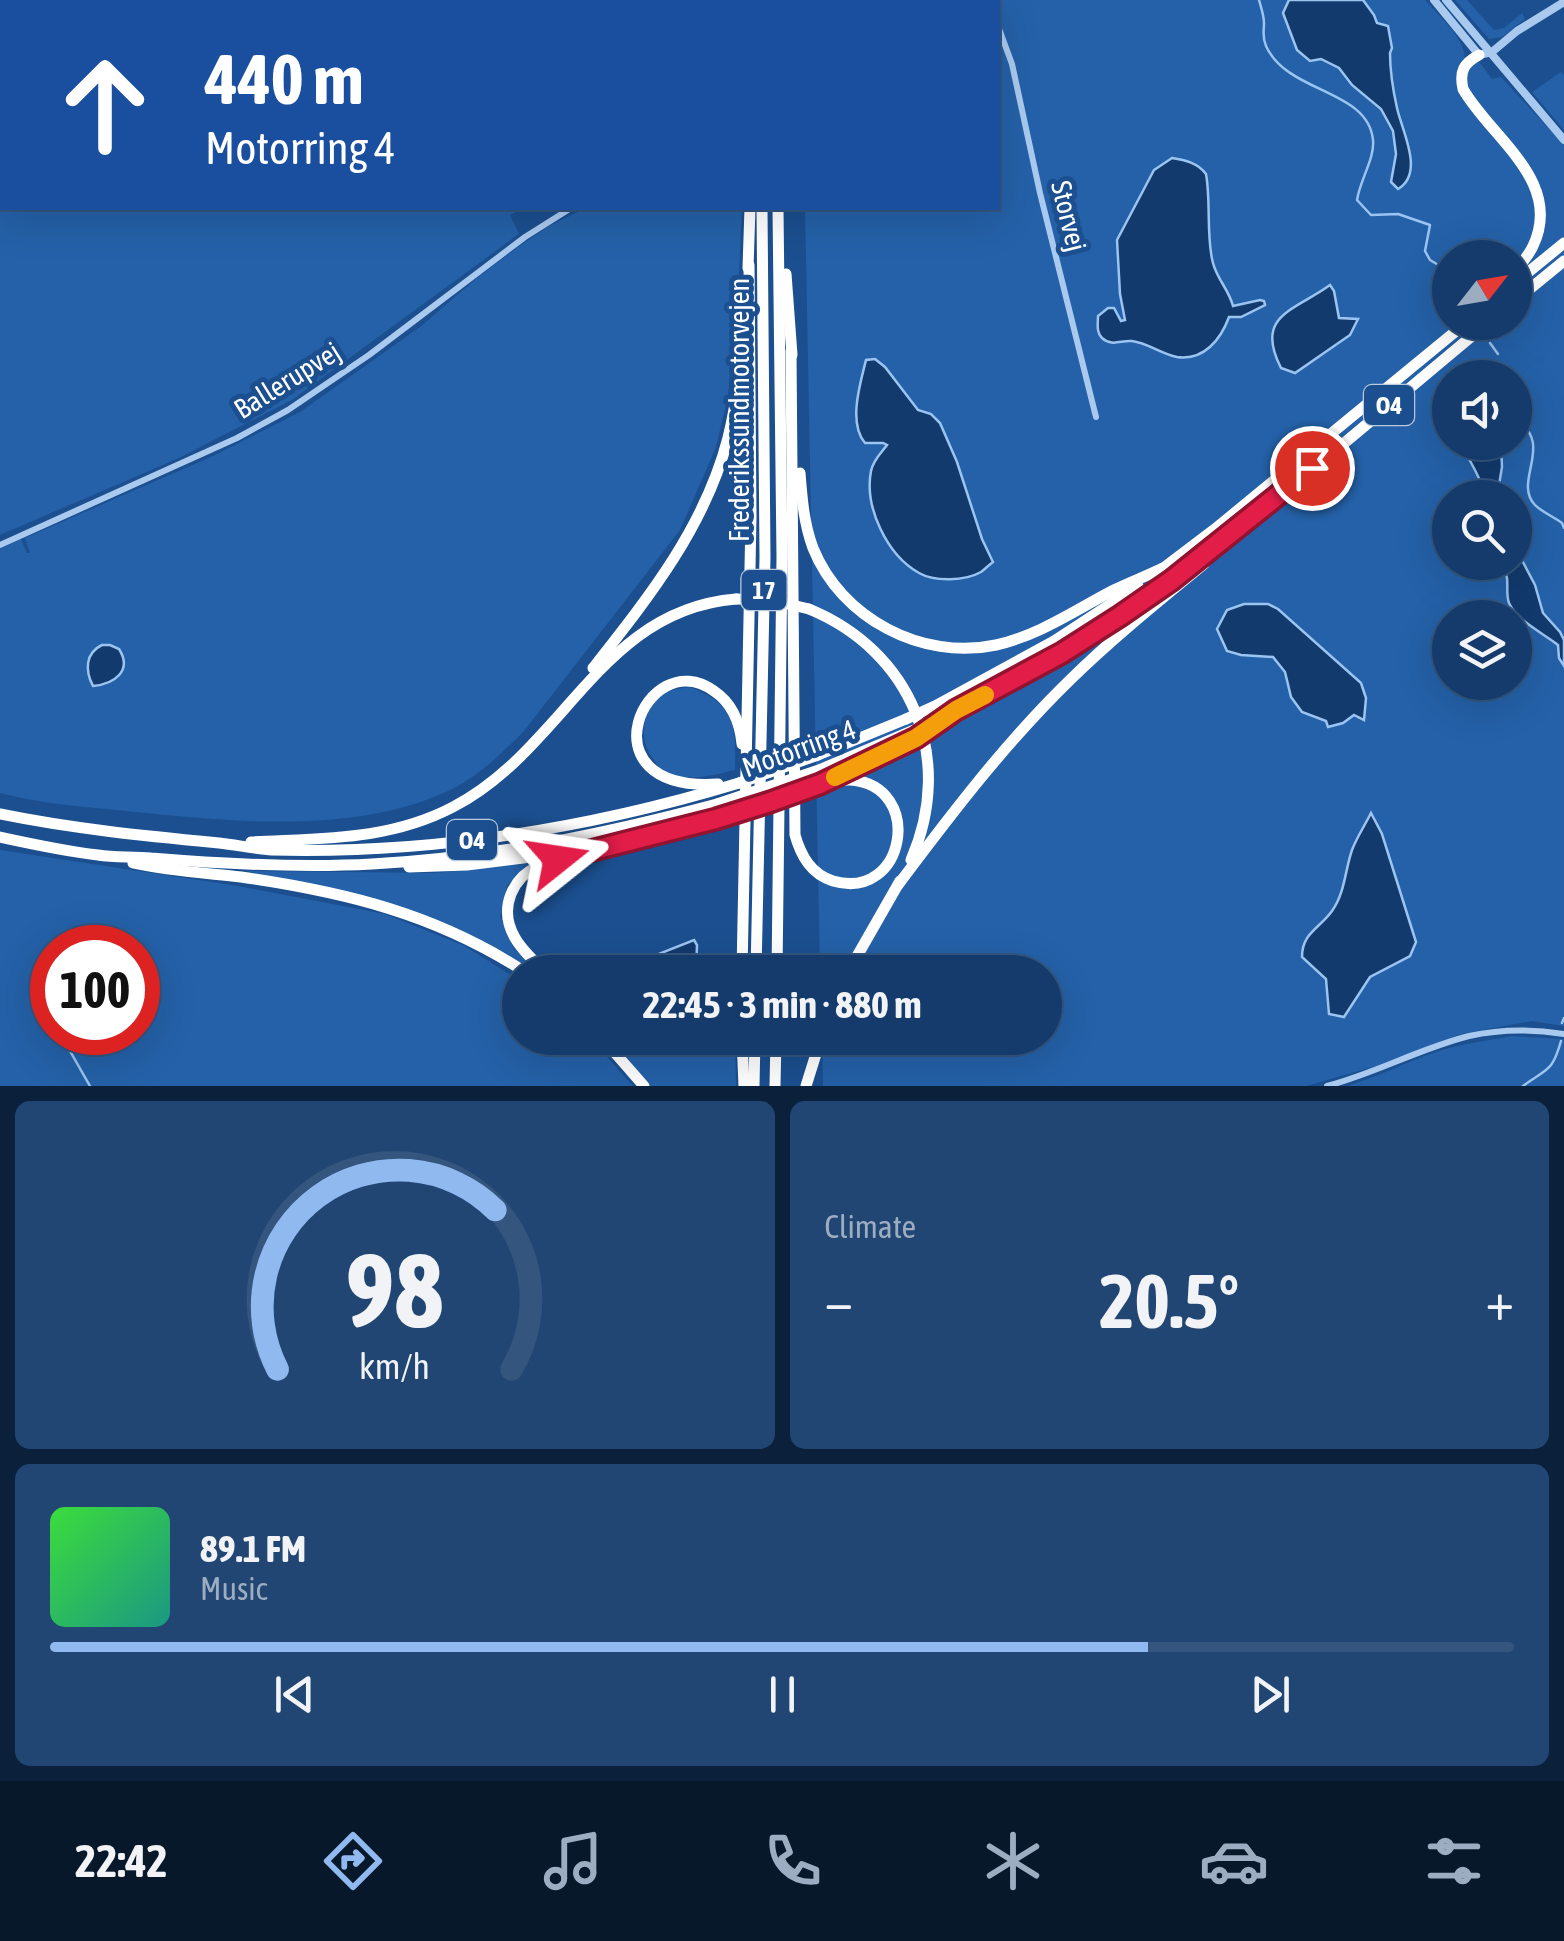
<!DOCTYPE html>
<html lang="en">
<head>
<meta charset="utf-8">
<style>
  body { margin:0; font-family:"Asap Condensed",sans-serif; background:#214673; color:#f1f3f6; height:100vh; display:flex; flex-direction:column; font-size:38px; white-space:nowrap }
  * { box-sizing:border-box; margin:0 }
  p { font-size:32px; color:#9dadc1 }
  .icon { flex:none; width:55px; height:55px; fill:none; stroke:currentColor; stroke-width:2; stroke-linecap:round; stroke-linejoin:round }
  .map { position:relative; height:1086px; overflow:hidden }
  .details { display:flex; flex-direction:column; gap:15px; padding:15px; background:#0b203b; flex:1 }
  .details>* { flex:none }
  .top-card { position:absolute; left:0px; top:0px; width:1000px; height:210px; box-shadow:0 10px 40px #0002,0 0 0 2px #33557e; background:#1a4fa0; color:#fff; overflow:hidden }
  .needle { width:65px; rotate:59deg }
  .buttons { position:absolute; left:1432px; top:240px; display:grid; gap:20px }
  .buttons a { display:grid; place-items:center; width:100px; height:100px; border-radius:50%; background:#143b6b; box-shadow:0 10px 40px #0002,0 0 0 2px #33557e; font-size:50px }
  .speed { position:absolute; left:30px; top:925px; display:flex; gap:20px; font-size:50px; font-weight:700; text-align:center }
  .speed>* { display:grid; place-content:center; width:130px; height:130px; border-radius:50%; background:#143b6b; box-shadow:0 10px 40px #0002,0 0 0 2px #33557e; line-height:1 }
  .speed .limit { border:15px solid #d22; background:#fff; color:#111 }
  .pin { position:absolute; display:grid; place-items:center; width:85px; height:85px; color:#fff; margin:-42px; border:5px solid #fff; border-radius:50%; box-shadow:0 2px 10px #0007 }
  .me { position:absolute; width:110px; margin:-55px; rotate:75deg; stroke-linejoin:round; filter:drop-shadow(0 0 8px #0008) }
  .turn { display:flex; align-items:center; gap:35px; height:210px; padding:0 40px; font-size:45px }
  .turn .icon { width:130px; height:130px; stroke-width:2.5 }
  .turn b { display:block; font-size:70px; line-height:85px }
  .big { font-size:75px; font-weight:700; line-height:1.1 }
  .details .tile { flex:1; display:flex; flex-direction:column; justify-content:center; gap:15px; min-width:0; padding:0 35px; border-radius:15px; background:#214673 }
  .details .dial { align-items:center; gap:0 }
  .dial svg { height:260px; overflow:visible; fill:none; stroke:#33557e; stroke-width:7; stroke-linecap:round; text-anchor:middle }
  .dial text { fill:#f1f3f6; stroke:none }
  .song { display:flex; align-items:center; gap:30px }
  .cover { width:120px; height:120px; border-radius:15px; background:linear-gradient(135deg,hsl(120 70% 55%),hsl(170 70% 35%)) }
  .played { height:10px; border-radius:5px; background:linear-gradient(90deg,#90b9f0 75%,#33557e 75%) }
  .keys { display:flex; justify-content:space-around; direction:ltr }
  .heat { display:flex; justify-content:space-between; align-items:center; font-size:55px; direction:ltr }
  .details .tiles { flex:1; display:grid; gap:15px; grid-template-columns:1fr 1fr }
  .tile:last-child { grid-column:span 2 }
  .trip { position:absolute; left:502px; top:955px; width:560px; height:100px; border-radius:50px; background:#143b6b; box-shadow:0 10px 40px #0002,0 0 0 2px #33557e; font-weight:700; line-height:100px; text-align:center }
  .tab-bar { display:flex; height:160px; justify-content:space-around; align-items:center; background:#08182b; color:#9dadc1 }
  .tab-bar .icon { width:70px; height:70px }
  .tab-bar .active { color:#90b9f0 }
  .tab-bar b { font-size:45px; color:#f1f3f6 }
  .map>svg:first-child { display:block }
  .green { fill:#2461a8; fill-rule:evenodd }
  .water { fill:#123a6d; stroke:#9cc4f0; stroke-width:2.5 }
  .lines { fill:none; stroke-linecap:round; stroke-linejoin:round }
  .stream { stroke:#9cc4f0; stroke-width:2.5 }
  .minor { stroke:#a9c9ee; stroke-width:6 }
  .tertiary { stroke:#a9c9ee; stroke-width:8 }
  .motorway { stroke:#fff; stroke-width:11 }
  .motorway-bridge { stroke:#fff; stroke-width:11 }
  .route-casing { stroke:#92132f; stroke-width:25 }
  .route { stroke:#e11d48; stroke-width:18 }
  .slow { stroke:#f59e0b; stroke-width:18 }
  .labels { text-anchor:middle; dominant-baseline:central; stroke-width:10; stroke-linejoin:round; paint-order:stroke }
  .shield { fill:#1b4f8f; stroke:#bbcadd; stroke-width:2.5 }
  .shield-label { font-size:25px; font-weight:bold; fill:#fff }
  .street-label { font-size:28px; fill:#fff; stroke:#1b4f8f }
</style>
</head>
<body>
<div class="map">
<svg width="1564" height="1086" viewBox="0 0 1564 1086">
  <rect width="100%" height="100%" fill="#1b4f8f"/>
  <g class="green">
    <polygon points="0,0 458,0 459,2 2,2 2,208 523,208 510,215 519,234 292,400 179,458 0,535"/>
    <path d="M831,0H1425C1439,16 1464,37 1465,58L1471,66L1478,60L1492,79L1501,77L1564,145V1026L1532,1021L1461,1034L1376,1066L1306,1086H823L822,1038H1045V972H820L805,208H998V2H829ZM1450,258H1515V322H1450ZM1450,378H1515V442H1450ZM1450,498H1515V562H1450ZM1450,618H1515V682H1450Z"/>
    <polygon points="1455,0 1467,0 1494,30 1504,28 1522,13 1525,19 1502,37 1489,39"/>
    <polygon points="1561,72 1564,75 1564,130 1532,92"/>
    <path d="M586,208H742L739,272L728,396L716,447L680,530L524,731C501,754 476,779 446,792C352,834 236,822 136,812C90,807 45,805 0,793V549L21,539L27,553H30L25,538L213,456L300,412L420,327L477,278L518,247L549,226Z"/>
    <path d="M690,687C736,705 736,725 735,770C714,775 693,781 672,775C664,773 658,767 654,760C637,739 641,706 667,692C674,689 683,688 690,687Z"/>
    <path d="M0,850L238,886L385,914L465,946L520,981V1038H590L633,1086H0ZM52,948H138V1032H52Z"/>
    <path d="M533,863L507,885L500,917L514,949L542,972H533C521,963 507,956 494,948C416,905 331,887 244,871L435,873Z"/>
    <path d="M1512,1036L1564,1039V1086H1347C1378,1077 1406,1062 1436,1052C1463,1043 1486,1041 1512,1036Z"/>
    <polygon points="608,1038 622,1038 641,1047 673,1056 700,1052 720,1038 735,1038 736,1086 649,1086 621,1050"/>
  </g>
  <g class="water">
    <path d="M1289,0H1363L1374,15L1377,23L1388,26L1392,48L1390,53C1390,72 1393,90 1397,108C1402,131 1425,173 1398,189L1391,182L1396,154L1393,131L1381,109L1352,85L1339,68L1321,59L1310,61L1297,50L1283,13Z"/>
    <path d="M1172,158C1185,160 1198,163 1206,174C1211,201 1206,238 1213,263C1217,279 1229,290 1233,306L1260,300L1264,301L1265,305L1241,317H1229C1221,339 1204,361 1177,357C1161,354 1148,343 1132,341C1121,340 1112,347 1102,338C1096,332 1098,324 1098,316L1108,308H1114L1121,321L1125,320L1120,294L1117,240L1154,170Z"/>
    <path d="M1330,285L1334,291L1339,318L1358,319L1350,335L1295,373L1281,368C1254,315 1294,311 1330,285Z"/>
    <path d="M875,359L885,367L918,410L931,414L940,423L957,462L982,539L993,562C989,565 985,569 981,572C965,581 935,582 919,573C887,555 864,507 871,471C873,460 882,452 887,445L883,443H865C848,423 860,384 866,360Z"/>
    <path d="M1462,443H1501L1502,467L1497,497H1483C1483,477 1468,462 1462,443Z"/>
    <path d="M1515,536V547L1535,585L1543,613L1560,632L1564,640V666L1559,658L1558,645C1543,633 1517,621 1509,603C1506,595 1508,586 1507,578C1506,573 1503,568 1501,563L1515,562Z"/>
    <polygon points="1244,604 1268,604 1278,609 1361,683 1366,698 1364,720 1354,715 1343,723 1328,727 1326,721 1302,712 1291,697 1285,672 1273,657 1241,655 1227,651 1217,629 1227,610"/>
    <path d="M102,645H110L119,649C133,671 114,684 93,686C85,671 85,653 102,645Z"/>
    <path d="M1371,813L1382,834L1416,942L1410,956L1370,977L1344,1017L1329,1014L1326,979L1302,957C1302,933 1319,929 1332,911C1345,893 1345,870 1352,850C1357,837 1365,825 1371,813Z"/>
    <polygon points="694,940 697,945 696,972 618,972 623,968"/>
  </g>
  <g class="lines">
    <g class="stream">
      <path d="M1259,0C1261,7 1264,16 1264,23C1264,32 1262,37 1266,46C1288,94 1368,89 1373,140C1375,158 1360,180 1357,200L1371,215L1398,214L1430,225L1425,251L1430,260L1450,272"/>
      <polyline points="117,2 122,0"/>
      <polyline points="0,102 2,99"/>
      <polyline points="1490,343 1498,354"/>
      <polyline points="1506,372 1507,378"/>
      <path d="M1515,419C1556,444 1512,481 1535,505C1542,512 1554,517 1562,523L1564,528"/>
      <polyline points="1562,1023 1564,1018"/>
      <polyline points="70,1051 90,1086"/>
      <path d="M1523,1086C1547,1068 1552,1073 1561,1041"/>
    </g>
    <g class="minor">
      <polyline points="462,0 463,2"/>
      <polyline points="985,0 986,2"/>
      <polyline points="813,2 815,0"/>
      <polyline points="998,26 1012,64 1040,193 1096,417"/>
      <polyline points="0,545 237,438 288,410 369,355 525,237 571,208"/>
      <path d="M1327,1086C1376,1073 1421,1048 1469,1036C1500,1029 1533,1029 1564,1034"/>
    </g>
    <g class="tertiary">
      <polyline points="1434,0 1479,55 1492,52 1517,31 1564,2"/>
      <polyline points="1446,0 1564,140"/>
    </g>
    <g class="motorway">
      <polyline points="757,0 757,2"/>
      <polyline points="772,0 772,2"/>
      <path d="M1479,55C1464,63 1459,71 1463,89C1490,137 1564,181 1533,246C1529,255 1521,264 1515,272"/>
      <polyline points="748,268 750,208"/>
      <polyline points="786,274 792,355"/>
      <polyline points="1515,283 1564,243"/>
      <polyline points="1515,301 1564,261"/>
      <path d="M791,351L795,835C801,856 811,874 833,881C906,902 925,786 851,780C841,779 830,783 820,784"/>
      <path d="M800,473C802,499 804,524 813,548C841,618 922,661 996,645C1040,635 1075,610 1114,590C1130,582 1147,576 1163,568"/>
      <polyline points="1161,570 1215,529 1467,322"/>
      <path d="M809,609C911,651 956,757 911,860"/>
      <path d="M593,668C649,597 705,527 728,438C738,398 741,357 744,317"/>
      <polyline points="935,706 1054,641 1138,586"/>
      <path d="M939,718C1146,624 1315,465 1489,322"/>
      <polyline points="818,755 906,719"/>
      <polyline points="819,770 914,730"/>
      <polyline points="833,778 916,738"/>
      <path d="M718,784C579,793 646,642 714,691C732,703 740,723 742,744"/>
      <path d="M0,814C73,829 146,836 219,843C237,845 255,849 272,850C431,854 587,829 739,783"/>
      <path d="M0,837C32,844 65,851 98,855C115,858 133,856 151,858C224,864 298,868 372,864C489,858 604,834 717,804"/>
      <path d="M251,842C321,838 388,841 453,807C565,749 600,610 736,599"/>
      <path d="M133,863C169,871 205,873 241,877C345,892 436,914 525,972"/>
      <polyline points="409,867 467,865 555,854"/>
      <path d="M898,885C952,813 1006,742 1071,679C1113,638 1159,601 1204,564"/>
      <path d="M546,972C523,952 498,927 511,894C516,882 525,872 537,867C566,852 602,847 634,840C661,833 689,826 716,819"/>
      <polyline points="742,972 751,517 749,265"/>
      <polyline points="756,972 765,557 762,208"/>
      <polyline points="777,972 782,557 778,208"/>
      <polyline points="848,972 900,881"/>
      <polyline points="602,1038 644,1086"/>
      <path d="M630,1038C658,1053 684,1056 712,1038"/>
      <polyline points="742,1038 744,1086"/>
      <polyline points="754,1086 755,1038"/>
      <polyline points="775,1086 776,1038"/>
      <polyline points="806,1086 821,1038"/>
    </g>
    <g class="motorway-bridge">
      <polyline points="736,599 771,600 809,609"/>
      <polyline points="906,719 935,706"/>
      <polyline points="916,738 942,722"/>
      <polyline points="739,783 818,755"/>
      <polyline points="717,804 819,770"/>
      <polyline points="716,819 820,784"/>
    </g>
  </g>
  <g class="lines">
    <defs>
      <polyline id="route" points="558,859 716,819 770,802 820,784 916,738 956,710 1062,653 1120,616 1172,580 1312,468"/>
    </defs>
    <use href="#route" class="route-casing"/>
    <use href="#route" class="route"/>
    <polyline class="slow" points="835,777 916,738 956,710 985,695"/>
  </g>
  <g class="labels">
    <g class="shield">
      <rect x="1364" y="385" width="50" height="40" rx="8"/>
      <rect x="741.5" y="570" width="45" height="40" rx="8"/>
      <rect x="447" y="820" width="50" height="40" rx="8"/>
    </g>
    <g class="shield-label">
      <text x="1389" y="405">O4</text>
      <text x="764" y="590">17</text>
      <text x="472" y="840">O4</text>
    </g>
    <g class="street-label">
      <text transform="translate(1069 216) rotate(76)">Storvej</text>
      <text transform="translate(287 380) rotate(-32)">Ballerupvej</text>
      <text transform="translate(739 410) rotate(-90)">Frederikssundmotorvejen</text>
      <text transform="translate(799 748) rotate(-20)">Motorring 4</text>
    </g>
  </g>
</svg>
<div class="buttons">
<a><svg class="needle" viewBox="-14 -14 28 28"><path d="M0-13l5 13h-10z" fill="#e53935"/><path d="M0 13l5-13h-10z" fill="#9dadc1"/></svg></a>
<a><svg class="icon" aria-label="sound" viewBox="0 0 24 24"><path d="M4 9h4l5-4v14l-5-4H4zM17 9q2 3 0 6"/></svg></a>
<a><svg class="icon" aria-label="search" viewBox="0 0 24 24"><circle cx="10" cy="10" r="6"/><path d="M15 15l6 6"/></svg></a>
<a><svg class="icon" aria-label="layers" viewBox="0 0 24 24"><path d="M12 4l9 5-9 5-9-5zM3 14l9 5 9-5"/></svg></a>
</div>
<div class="speed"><div class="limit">100</div></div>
<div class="pin" style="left:1312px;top:468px;background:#d93025"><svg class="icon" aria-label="arrive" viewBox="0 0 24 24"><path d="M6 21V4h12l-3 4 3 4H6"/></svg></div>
<svg class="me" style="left:558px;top:859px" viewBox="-20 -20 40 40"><path d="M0-17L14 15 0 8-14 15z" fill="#e11d48" stroke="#fff" stroke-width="4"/></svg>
<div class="trip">22:45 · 3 min · 880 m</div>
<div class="top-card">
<div class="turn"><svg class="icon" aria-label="ahead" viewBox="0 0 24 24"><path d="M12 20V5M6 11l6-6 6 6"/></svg><div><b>440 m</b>Motorring 4</div></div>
</div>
</div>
<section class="details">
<div class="tiles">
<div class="tile dial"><svg viewBox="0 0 100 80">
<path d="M14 69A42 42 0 1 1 86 69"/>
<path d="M14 69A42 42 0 0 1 81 20" stroke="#90b9f0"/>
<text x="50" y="56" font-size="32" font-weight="700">98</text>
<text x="50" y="72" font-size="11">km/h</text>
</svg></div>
<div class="tile"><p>Climate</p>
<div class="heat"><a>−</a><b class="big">20.5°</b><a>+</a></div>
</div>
<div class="tile">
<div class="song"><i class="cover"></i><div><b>89.1 FM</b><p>Music</p></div></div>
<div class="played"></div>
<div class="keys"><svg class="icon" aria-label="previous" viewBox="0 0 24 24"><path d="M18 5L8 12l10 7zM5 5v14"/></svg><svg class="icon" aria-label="pause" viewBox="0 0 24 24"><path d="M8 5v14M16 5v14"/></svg><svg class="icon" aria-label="next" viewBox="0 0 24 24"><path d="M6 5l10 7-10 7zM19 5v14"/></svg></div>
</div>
</div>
</section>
<nav class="tab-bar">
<b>22:42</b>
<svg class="icon active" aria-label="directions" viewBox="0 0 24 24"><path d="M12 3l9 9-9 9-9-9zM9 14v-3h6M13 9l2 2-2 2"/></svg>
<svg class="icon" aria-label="music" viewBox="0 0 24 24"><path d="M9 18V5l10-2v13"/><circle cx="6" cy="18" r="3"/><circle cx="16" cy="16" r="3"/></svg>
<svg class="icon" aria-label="phone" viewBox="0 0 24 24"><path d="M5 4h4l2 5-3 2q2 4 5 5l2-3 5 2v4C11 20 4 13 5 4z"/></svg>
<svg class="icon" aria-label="climate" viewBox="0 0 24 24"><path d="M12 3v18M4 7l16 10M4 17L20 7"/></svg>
<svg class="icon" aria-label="car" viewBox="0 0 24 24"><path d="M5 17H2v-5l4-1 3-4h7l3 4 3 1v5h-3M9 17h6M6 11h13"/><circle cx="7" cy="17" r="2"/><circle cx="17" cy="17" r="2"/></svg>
<svg class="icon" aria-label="filters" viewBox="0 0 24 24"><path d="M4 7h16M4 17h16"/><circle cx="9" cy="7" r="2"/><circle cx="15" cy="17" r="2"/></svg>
</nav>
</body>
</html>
